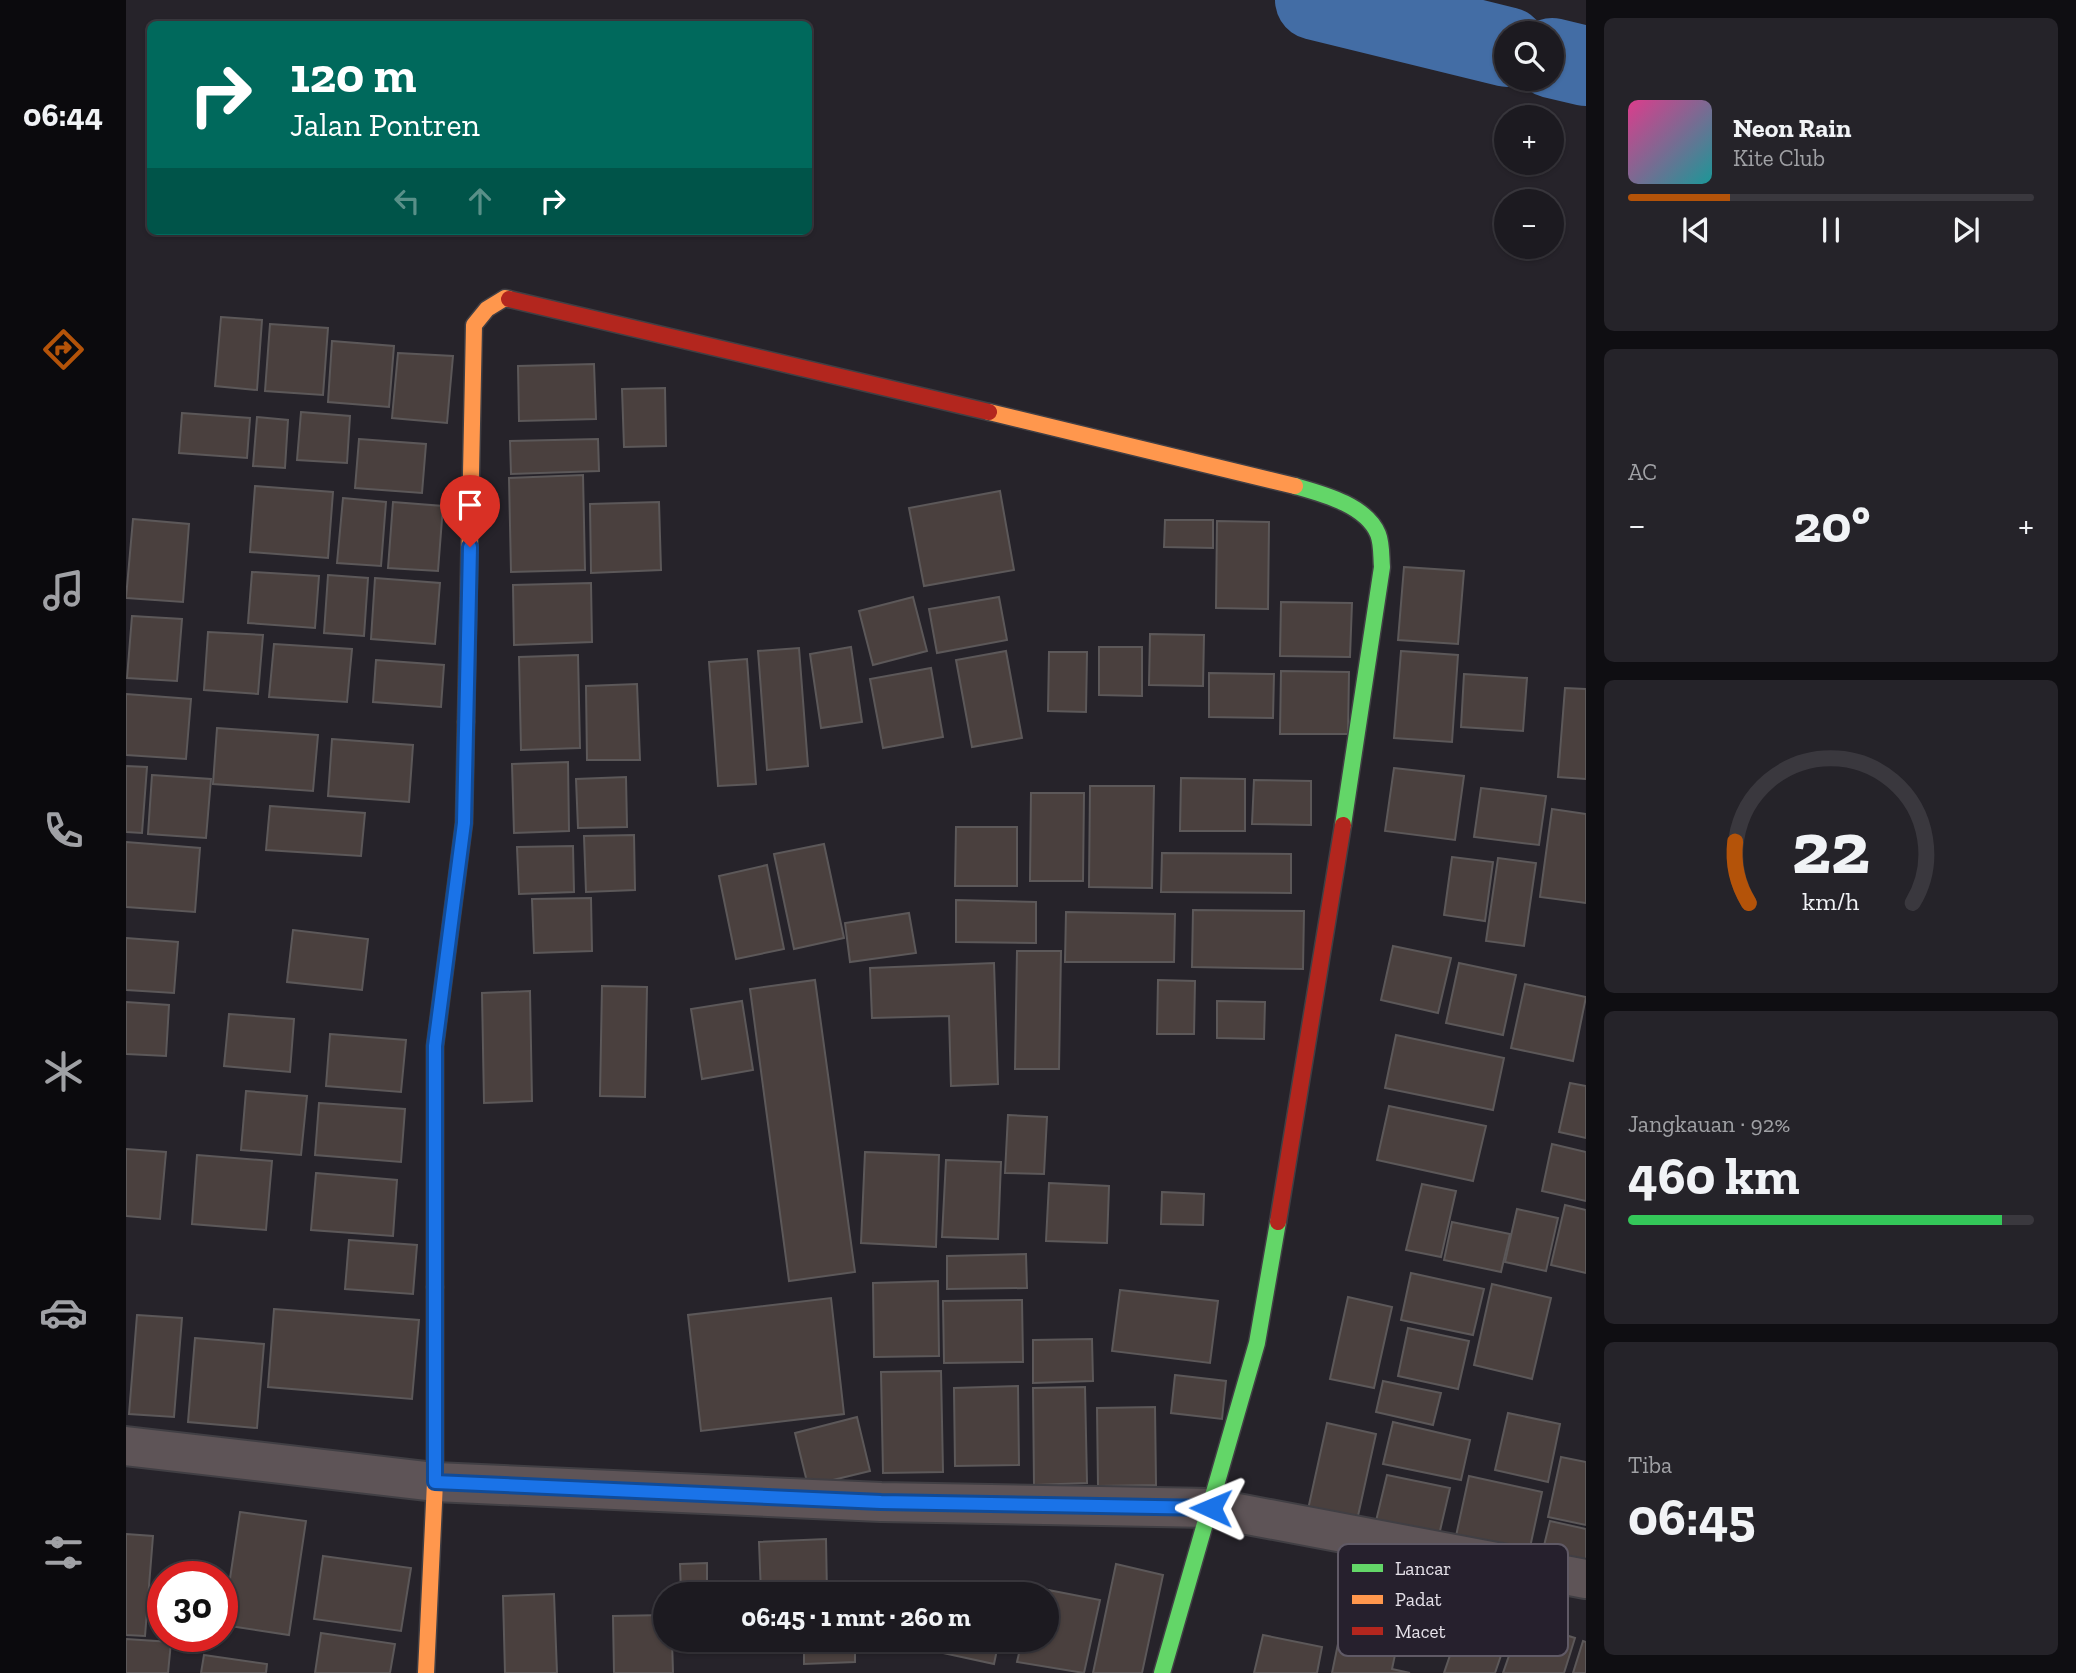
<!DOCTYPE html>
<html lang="id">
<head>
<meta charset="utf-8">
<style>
  body { margin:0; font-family:"Zilla Slab",serif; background:#252329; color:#f1f3f6; height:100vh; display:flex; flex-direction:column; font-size:26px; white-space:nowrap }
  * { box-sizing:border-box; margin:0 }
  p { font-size:23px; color:#a0a1a5 }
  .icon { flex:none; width:38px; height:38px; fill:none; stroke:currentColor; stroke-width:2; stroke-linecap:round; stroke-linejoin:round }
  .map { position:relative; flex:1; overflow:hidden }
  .details { display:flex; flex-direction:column; gap:18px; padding:18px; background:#0f0e12; width:490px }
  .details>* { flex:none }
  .top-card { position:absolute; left:21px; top:21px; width:665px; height:214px; border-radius:10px; box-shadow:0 2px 5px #0004,0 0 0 2px #3a383e; background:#00695c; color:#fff; overflow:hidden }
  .buttons { position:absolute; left:1368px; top:21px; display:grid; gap:14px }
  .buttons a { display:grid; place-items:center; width:70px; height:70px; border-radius:50%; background:#1c1a20; box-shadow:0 2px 5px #0004,0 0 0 2px #3a383e; font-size:35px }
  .speed { position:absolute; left:21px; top:1561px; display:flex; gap:14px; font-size:35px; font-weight:700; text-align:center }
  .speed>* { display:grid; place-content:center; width:91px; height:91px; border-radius:50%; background:#1c1a20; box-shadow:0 2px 5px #0004,0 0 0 2px #3a383e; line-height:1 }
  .speed .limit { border:10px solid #d22; background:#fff; color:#111 }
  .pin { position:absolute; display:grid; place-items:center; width:60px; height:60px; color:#fff; margin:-72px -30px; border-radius:50% 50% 50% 0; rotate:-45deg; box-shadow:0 0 7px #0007 }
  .pin .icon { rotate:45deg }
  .me { position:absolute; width:77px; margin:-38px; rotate:271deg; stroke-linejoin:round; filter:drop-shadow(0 0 5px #0008) }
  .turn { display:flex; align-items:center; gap:24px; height:147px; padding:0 28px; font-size:32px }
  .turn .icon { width:91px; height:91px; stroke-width:2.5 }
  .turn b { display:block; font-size:49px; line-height:60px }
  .lanes { display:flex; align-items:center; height:66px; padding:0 28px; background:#0003; justify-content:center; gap:35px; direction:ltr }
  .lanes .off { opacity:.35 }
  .big { font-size:52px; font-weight:700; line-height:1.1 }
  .details .card { flex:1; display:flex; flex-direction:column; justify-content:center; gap:10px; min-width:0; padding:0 24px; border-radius:10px; background:#252329 }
  .details .dial { align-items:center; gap:0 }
  .dial svg { height:182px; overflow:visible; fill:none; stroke:#3a383e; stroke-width:7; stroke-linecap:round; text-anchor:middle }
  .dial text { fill:#f1f3f6; stroke:none }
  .song { display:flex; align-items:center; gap:21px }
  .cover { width:84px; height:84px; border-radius:10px; background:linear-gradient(135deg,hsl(330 70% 55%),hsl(180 70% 35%)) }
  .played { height:7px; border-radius:4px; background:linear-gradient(90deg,#b45309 25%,#3a383e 25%) }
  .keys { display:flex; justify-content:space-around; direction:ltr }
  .heat { display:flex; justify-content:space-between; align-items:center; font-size:38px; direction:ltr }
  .charge { height:10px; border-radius:5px; background:linear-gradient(90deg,#34c759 92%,#3a383e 0) }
  .trip { position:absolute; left:527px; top:1582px; width:406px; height:70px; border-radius:35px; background:#1c1a20; box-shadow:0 2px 5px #0004,0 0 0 2px #3a383e; font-weight:700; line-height:70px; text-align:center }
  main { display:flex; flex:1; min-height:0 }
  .dock { display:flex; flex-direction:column; width:126px; justify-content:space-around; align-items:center; background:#0b0a0d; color:#a0a1a5 }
  .dock .icon { width:49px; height:49px }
  .dock .active { color:#b45309 }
  .dock b { font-size:32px; color:#f1f3f6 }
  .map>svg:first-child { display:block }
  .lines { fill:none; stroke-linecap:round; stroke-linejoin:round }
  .river { stroke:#436da5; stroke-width:80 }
  .building { fill:#4a403e; stroke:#5c5859; stroke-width:2 }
  .street-casing { stroke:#413f44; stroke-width:42 }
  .fast-casing { stroke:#413f44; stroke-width:19 }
  .slow-casing { stroke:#413f44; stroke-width:19 }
  .jam-casing { stroke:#413f44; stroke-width:19 }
  .street { stroke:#5e5457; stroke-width:38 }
  .fast { stroke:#63d668; stroke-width:16 }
  .slow { stroke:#ff974d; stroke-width:16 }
  .jam { stroke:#b3261e; stroke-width:16 }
  .route-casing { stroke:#114b97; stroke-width:18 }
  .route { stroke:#1a73e8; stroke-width:12 }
  .key { fill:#26202d; stroke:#605a66; stroke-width:2 }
  .key-label { font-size:19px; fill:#e6e2ea }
</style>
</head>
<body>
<main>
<nav class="dock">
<b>06:44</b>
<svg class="icon active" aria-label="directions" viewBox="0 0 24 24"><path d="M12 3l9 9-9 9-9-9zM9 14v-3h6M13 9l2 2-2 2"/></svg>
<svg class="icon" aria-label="music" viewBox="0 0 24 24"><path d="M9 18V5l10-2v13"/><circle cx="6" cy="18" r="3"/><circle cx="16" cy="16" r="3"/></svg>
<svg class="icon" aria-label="phone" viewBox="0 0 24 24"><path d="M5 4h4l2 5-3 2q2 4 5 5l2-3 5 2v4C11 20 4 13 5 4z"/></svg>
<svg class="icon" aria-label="climate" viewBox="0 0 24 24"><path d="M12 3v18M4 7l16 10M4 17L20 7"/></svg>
<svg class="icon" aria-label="car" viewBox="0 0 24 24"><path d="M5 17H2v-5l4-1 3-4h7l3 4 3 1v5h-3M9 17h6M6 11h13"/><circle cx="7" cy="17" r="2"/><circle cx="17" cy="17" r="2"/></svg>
<svg class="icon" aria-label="filters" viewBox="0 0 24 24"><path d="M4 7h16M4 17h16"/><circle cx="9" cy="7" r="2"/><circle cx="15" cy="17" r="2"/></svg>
</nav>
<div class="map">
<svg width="1460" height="1673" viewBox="0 0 1460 1673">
  <rect width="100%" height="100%" fill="#26232a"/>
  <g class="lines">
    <g class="river">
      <polyline points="1189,0 1381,47"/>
      <polyline points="1426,58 1460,66"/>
    </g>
  </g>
  <g class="building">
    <polygon points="95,317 136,320 131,390 89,386"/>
    <polygon points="144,324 202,328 197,395 139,391"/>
    <polygon points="206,341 268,346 263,407 202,402"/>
    <polygon points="272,353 327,356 321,423 266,418"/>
    <polygon points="468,364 470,419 393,421 392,366"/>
    <polygon points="539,388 540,446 498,447 496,389"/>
    <polygon points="175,412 224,416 221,463 171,460"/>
    <polygon points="56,413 124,418 121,458 53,453"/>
    <polygon points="131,417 162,420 159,468 127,466"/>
    <polygon points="233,439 300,444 296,493 229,488"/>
    <polygon points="472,439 473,471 385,474 384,441"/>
    <polygon points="457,475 459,570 385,572 383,478"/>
    <polygon points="129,486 207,492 202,558 124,552"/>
    <polygon points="874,491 888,570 798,586 783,508"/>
    <polygon points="217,498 260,502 255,566 211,563"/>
    <polygon points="267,502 317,506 312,571 262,568"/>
    <polygon points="533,502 535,570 465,573 464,504"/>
    <polygon points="7,519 63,524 57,602 0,598"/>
    <polygon points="1039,520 1087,520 1087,548 1038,547"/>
    <polygon points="1091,521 1143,522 1142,609 1090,608"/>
    <polygon points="1278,567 1338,571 1332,644 1272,640"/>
    <polygon points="126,572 193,576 189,628 122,623"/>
    <polygon points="202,575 242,578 238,636 198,633"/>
    <polygon points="249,578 314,583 309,644 245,639"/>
    <polygon points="465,583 466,642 388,645 387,585"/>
    <polygon points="787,597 801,651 747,665 733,611"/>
    <polygon points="873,597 881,640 811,653 803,609"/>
    <polygon points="1155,602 1226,603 1224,657 1154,656"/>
    <polygon points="6,616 56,619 51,681 1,678"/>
    <polygon points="82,632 137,635 132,694 78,690"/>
    <polygon points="1024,634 1078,635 1077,686 1023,685"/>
    <polygon points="148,644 226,649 221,702 143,697"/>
    <polygon points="725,647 736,722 695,728 684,654"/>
    <polygon points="973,647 1016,647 1016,696 973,695"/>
    <polygon points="673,648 682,766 641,770 632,651"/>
    <polygon points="880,651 896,738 846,747 830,660"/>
    <polygon points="1275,651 1332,655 1326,742 1268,738"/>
    <polygon points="923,652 961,652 960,712 922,711"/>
    <polygon points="452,655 454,748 395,750 393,657"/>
    <polygon points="621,659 630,784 592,786 583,662"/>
    <polygon points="250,660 318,665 315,707 247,702"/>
    <polygon points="805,668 817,737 757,748 744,679"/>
    <polygon points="1155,671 1223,672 1222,734 1154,734"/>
    <polygon points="1083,673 1148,674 1147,718 1083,717"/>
    <polygon points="1338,674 1401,678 1397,731 1335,727"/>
    <polygon points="511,684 514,760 461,760 460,686"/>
    <polygon points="1439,688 1460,689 1460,779 1432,777"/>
    <polygon points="0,694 65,699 60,759 0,755"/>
    <polygon points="91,728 192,735 187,791 87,784"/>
    <polygon points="206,739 287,745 283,802 202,796"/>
    <polygon points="442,762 443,831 388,833 386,764"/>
    <polygon points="0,766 21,767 16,833 0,832"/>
    <polygon points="1268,768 1338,776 1329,840 1259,831"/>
    <polygon points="26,775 85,779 80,838 22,834"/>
    <polygon points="500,777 501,827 452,828 450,779"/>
    <polygon points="1055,778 1119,779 1119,831 1054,831"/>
    <polygon points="1128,780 1185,781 1185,825 1126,824"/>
    <polygon points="964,786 1028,786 1026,888 963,887"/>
    <polygon points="1355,788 1420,796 1413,845 1348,837"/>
    <polygon points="905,793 958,793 957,881 904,881"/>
    <polygon points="144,806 239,813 235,856 140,850"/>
    <polygon points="1426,809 1460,814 1460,903 1414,897"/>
    <polygon points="830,827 891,827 891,886 829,886"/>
    <polygon points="508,835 509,890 460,892 458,836"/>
    <polygon points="0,842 74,848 69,912 0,907"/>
    <polygon points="698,844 718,938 668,949 648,854"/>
    <polygon points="447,846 448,892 393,894 391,847"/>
    <polygon points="1036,853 1165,854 1165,893 1035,892"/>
    <polygon points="1326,857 1367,862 1359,921 1318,915"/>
    <polygon points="1372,858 1410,863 1398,946 1360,941"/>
    <polygon points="641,865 658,949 610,959 593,876"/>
    <polygon points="465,898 466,951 408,953 406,899"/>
    <polygon points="830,900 910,902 910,943 830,942"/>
    <polygon points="1067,910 1178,911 1177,969 1066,967"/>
    <polygon points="940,912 1049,914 1048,962 939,962"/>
    <polygon points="783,913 790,953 724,962 719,923"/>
    <polygon points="167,930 242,939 236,990 161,982"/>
    <polygon points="0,938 52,942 48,993 0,990"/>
    <polygon points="1267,946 1325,958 1312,1013 1255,1000"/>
    <polygon points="891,951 935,951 933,1069 889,1069"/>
    <polygon points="868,963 872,1084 825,1086 823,1016 746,1018 744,968"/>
    <polygon points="1333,963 1390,975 1377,1035 1320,1023"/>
    <polygon points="689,980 729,1272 663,1281 624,989"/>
    <polygon points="1032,980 1069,981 1068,1034 1031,1034"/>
    <polygon points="1399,984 1460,997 1447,1061 1385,1048"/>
    <polygon points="476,986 521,987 519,1097 474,1096"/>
    <polygon points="404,991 406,1101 358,1103 356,993"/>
    <polygon points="616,1001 627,1070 576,1079 565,1009"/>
    <polygon points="1091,1001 1139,1002 1138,1039 1091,1038"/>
    <polygon points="0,1002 43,1005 40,1056 0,1054"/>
    <polygon points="103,1014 168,1019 164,1072 98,1066"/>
    <polygon points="204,1034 280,1040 275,1092 200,1086"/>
    <polygon points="1270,1035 1378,1058 1367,1110 1259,1088"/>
    <polygon points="1444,1083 1460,1086 1460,1138 1433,1132"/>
    <polygon points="120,1091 181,1096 175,1155 115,1150"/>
    <polygon points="193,1103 279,1109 275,1162 189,1155"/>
    <polygon points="1263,1106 1360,1126 1347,1181 1251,1160"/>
    <polygon points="882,1115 921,1117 918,1174 879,1173"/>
    <polygon points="1426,1144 1460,1152 1460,1201 1416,1191"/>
    <polygon points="0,1149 40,1152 34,1219 0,1216"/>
    <polygon points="739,1152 813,1155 810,1247 735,1243"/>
    <polygon points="71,1155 146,1161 140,1230 66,1224"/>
    <polygon points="820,1160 875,1162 872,1239 816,1237"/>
    <polygon points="190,1173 271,1180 267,1236 185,1230"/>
    <polygon points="923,1183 983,1186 981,1243 920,1241"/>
    <polygon points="1296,1184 1330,1191 1315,1257 1280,1250"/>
    <polygon points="1036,1192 1078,1194 1077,1225 1035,1224"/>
    <polygon points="1439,1205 1460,1210 1460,1273 1425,1265"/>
    <polygon points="1391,1209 1432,1218 1420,1271 1379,1262"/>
    <polygon points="1326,1222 1384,1234 1375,1272 1318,1260"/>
    <polygon points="223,1240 291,1245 287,1294 219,1289"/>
    <polygon points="900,1254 901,1288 821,1289 821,1256"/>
    <polygon points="1285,1273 1358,1289 1347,1335 1275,1320"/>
    <polygon points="812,1281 813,1356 748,1357 747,1283"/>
    <polygon points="1366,1284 1425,1298 1406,1379 1348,1365"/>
    <polygon points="994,1290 1092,1301 1084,1363 986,1351"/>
    <polygon points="1222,1297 1266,1307 1248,1388 1204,1379"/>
    <polygon points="705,1298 718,1414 575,1431 562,1315"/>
    <polygon points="896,1300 897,1362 818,1363 817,1301"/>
    <polygon points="148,1309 293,1320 286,1399 142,1387"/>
    <polygon points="11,1315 56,1318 48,1417 3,1414"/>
    <polygon points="1282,1328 1343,1341 1332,1389 1272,1376"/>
    <polygon points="69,1338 138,1344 131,1428 62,1422"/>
    <polygon points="966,1339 967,1381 907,1383 907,1340"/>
    <polygon points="815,1371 817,1472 757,1473 755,1372"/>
    <polygon points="1049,1375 1100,1381 1096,1419 1045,1413"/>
    <polygon points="1257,1381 1315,1393 1307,1425 1250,1412"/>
    <polygon points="892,1386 893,1465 829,1466 828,1388"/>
    <polygon points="959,1387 961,1483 908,1485 907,1388"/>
    <polygon points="1029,1407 1030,1485 972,1486 971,1408"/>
    <polygon points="1382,1413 1434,1424 1422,1482 1369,1470"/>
    <polygon points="731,1417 744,1471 682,1486 669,1433"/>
    <polygon points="1267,1422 1344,1440 1335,1480 1257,1464"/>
    <polygon points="1201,1423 1250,1434 1230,1525 1181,1514"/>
    <polygon points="1435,1457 1460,1462 1460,1525 1422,1517"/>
    <polygon points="1261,1475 1324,1488 1313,1535 1250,1521"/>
    <polygon points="1343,1476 1416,1492 1403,1552 1330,1536"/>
    <polygon points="114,1512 180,1521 163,1635 97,1625"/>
    <polygon points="1424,1521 1460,1529 1460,1567 1415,1558"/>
    <polygon points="0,1534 27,1536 19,1636 0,1635"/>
    <polygon points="700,1539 701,1594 635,1594 633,1542"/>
    <polygon points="197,1556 285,1568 275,1631 188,1619"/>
    <polygon points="581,1563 581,1594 555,1594 554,1564"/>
    <polygon points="990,1564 1037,1575 1016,1673 967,1673"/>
    <polygon points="630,1581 631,1594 585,1594 585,1583"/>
    <polygon points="907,1587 974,1600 958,1673 891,1662 896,1640 920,1640 920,1594 905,1594"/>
    <polygon points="428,1594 431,1673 379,1673 377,1596"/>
    <polygon points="1219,1610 1276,1622 1266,1669 1284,1673 1206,1673"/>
    <polygon points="1338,1614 1384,1629 1369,1673 1318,1673"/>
    <polygon points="539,1615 539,1640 546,1640 547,1673 488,1673 487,1616"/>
    <polygon points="1395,1621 1449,1638 1438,1673 1377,1673"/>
    <polygon points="195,1633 269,1644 264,1673 189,1673"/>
    <polygon points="1137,1635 1196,1647 1191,1673 1128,1673"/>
    <polygon points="0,1639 45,1642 42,1673 0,1673"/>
    <polygon points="587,1640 632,1640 632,1646 587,1648"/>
    <polygon points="678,1640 729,1640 729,1662 678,1664"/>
    <polygon points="796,1640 873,1640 868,1664 794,1648"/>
    <polygon points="1457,1641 1460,1642 1460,1673 1447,1673"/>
    <polygon points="78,1655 141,1664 140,1673 75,1673"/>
  </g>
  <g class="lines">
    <defs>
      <polyline id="street" points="0,1446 309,1482 755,1502 1085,1508 1460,1579"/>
      <g id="fast">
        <path d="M1169,486C1197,494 1240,505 1252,534C1256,544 1255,557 1256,567L1217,825"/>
        <polyline points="1036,1673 1131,1343 1152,1222"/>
      </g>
      <g id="slow">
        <polyline points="863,412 1169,486"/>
        <polyline points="340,722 348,325 361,309 379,298 383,299"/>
        <polyline points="300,1673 309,1482 309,1287"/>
      </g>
      <g id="jam">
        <polyline points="383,299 863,412"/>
        <polyline points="1152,1222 1217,825"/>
        <polyline points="309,1287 309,1046 338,823 340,722"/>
      </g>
    </defs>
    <use href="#street" class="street-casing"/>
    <use href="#fast" class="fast-casing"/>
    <use href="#slow" class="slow-casing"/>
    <use href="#jam" class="jam-casing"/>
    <use href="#street" class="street"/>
    <use href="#fast" class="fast"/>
    <use href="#slow" class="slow"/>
    <use href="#jam" class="jam"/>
  </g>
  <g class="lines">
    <defs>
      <polyline id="route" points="344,547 338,823 309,1046 309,1482 755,1502 1085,1508"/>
    </defs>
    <use href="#route" class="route-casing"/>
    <use href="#route" class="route"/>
  </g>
  <rect x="1212" y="1544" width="230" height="112" rx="10" class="key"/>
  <rect x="1226" y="1564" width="31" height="8" fill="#63d668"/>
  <rect x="1226" y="1595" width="31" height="9" fill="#ff974d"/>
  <rect x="1226" y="1627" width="31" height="8" fill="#b3261e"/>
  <g class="key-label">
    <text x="1269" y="1575">Lancar</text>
    <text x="1269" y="1606">Padat</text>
    <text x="1269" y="1638">Macet</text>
  </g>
</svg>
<div class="buttons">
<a><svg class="icon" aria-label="search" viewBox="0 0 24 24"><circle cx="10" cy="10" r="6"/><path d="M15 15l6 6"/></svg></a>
<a>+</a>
<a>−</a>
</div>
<div class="speed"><div class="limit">30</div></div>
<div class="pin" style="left:344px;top:547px;background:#d93025"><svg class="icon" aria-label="arrive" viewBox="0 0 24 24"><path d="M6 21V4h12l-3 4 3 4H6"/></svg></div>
<svg class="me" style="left:1085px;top:1508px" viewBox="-20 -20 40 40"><path d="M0-17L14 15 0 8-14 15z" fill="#1a73e8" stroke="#fff" stroke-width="4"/></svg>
<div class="trip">06:45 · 1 mnt · 260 m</div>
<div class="top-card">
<div class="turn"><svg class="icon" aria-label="right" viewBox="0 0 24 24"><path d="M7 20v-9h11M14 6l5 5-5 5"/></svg><div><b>120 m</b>Jalan Pontren</div></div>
<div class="lanes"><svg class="icon off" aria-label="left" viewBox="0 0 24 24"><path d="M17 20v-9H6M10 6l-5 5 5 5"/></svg><svg class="icon off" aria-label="ahead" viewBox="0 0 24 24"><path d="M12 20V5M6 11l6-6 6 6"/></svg><svg class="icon" aria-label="right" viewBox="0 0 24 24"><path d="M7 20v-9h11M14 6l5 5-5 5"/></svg></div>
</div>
</div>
<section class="details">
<div class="card">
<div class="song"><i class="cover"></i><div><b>Neon Rain</b><p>Kite Club</p></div></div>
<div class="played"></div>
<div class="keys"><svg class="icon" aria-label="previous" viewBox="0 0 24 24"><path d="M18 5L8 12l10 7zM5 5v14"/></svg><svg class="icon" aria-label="pause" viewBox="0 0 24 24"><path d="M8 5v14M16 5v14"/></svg><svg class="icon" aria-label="next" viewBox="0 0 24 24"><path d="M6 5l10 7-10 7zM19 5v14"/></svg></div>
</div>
<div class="card"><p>AC</p>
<div class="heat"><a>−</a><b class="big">20°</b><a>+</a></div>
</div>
<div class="card dial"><svg viewBox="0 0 100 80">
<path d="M14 69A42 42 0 1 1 86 69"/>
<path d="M14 69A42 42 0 0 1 8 42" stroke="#b45309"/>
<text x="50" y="56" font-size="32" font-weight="700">22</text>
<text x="50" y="72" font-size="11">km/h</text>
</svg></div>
<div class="card"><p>Jangkauan · 92%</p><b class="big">460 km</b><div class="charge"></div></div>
<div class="card"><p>Tiba</p><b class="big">06:45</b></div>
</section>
</main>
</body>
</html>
